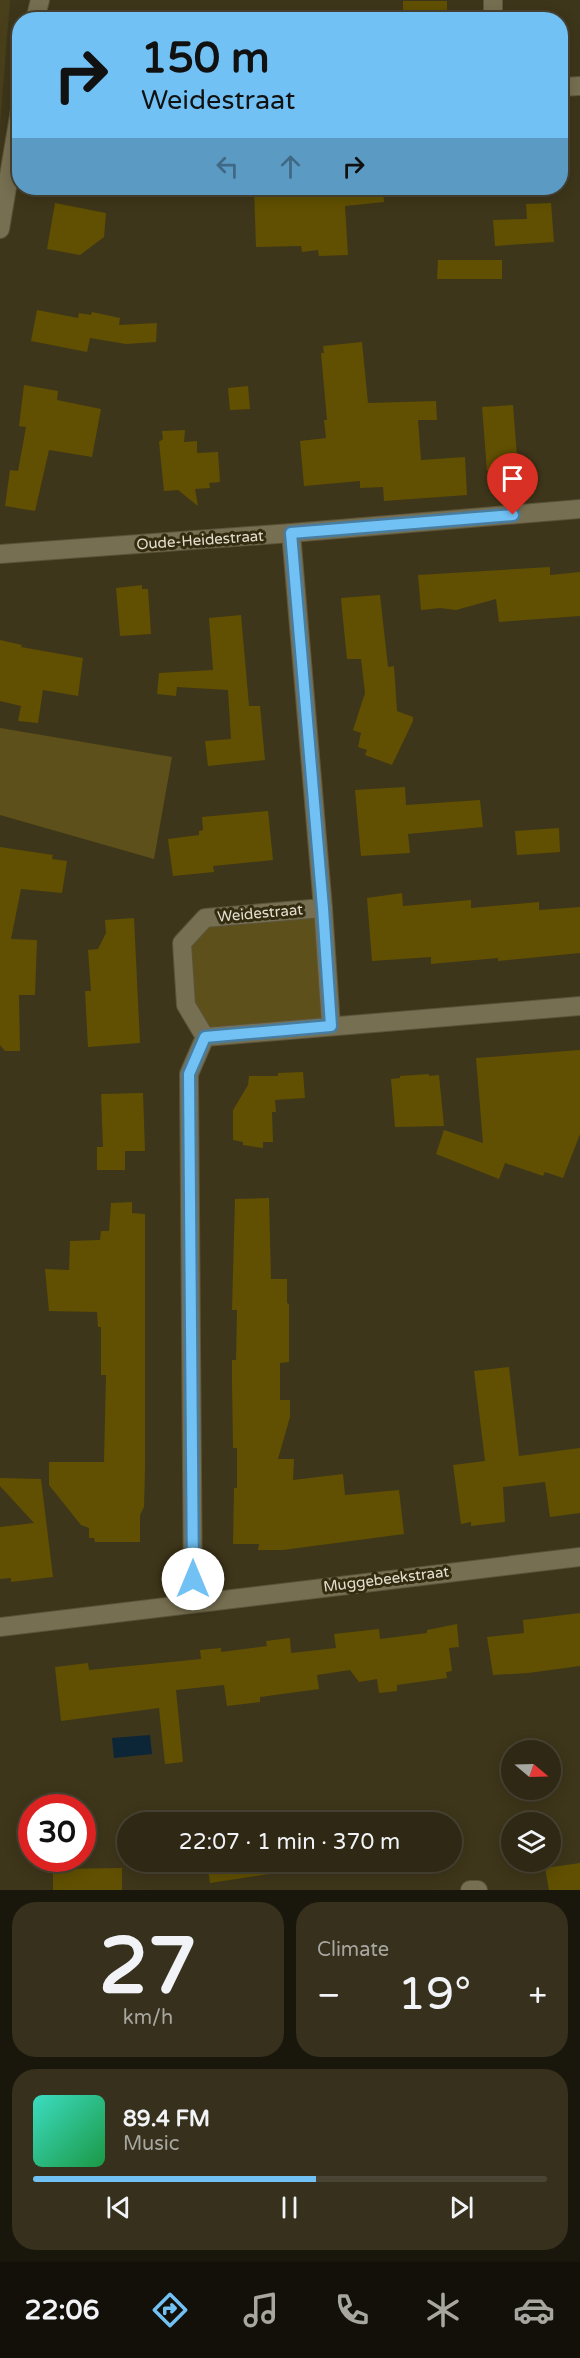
<!DOCTYPE html>
<html lang="en">
<head>
<meta charset="utf-8">
<style>
  body { margin:0; font-family:"Varela Round",sans-serif; background:#36301d; color:#f1f3f6; height:100vh; display:flex; flex-direction:column; font-size:22px; white-space:nowrap }
  * { box-sizing:border-box; margin:0 }
  p { font-size:20px; color:#a7a6a0 }
  .icon { flex:none; width:33px; height:33px; fill:none; stroke:currentColor; stroke-width:2; stroke-linecap:round; stroke-linejoin:round }
  .map { position:relative; height:1890px; overflow:hidden }
  .panel { display:flex; flex-direction:column; gap:12px; padding:12px; background:#19160b; flex:1 }
  .panel>* { flex:none }
  .banner { position:absolute; left:12px; top:12px; width:556px; height:183px; border-radius:24px; box-shadow:0 3px 15px #0003,0 0 0 2px #494434; background:#71c1f4; color:#111; overflow:hidden }
  .needle { width:39px; rotate:109deg }
  .buttons { position:absolute; left:501px; top:1740px; display:grid; gap:12px }
  .buttons a { display:grid; place-items:center; width:60px; height:60px; border-radius:50%; background:#2e2814; box-shadow:0 3px 15px #0003,0 0 0 2px #494434; font-size:30px }
  .speed { position:absolute; left:18px; top:1794px; display:flex; gap:12px; font-size:30px; font-weight:700; text-align:center }
  .speed>* { display:grid; place-content:center; width:78px; height:78px; border-radius:50%; background:#2e2814; box-shadow:0 3px 15px #0003,0 0 0 2px #494434; line-height:1 }
  .speed .limit { border:9px solid #d22; background:#fff; color:#111 }
  .pin { position:absolute; display:grid; place-items:center; width:51px; height:51px; color:#fff; margin:-62px -26px; border-radius:50% 50% 50% 0; rotate:-45deg; box-shadow:0 0 6px #0007 }
  .pin .icon { rotate:45deg }
  .me { position:absolute; width:66px; margin:-33px; rotate:0deg; stroke-linejoin:round; filter:drop-shadow(0 0 4px #0008) }
  .turn { display:flex; align-items:center; gap:21px; height:126px; padding:0 30px; font-size:27px }
  .turn .icon { width:78px; height:78px; stroke-width:2.5 }
  .turn b { display:block; font-size:42px; line-height:51px }
  .lanes { display:flex; align-items:center; height:57px; padding:0 30px; background:#0003; justify-content:center; gap:30px; direction:ltr }
  .lanes .off { opacity:.35 }
  .big { font-size:45px; font-weight:600; line-height:1.1 }
  .panel .tile { flex:1; display:flex; flex-direction:column; justify-content:center; gap:9px; min-width:0; padding:0 21px; border-radius:24px; background:#36301d }
  .panel .dial { align-items:center; gap:0 }
  .dial b { font-size:78px; line-height:1 }
  .song { display:flex; align-items:center; gap:18px }
  .cover { width:72px; height:72px; border-radius:9px; background:linear-gradient(135deg,hsl(170 70% 55%),hsl(140 70% 35%)) }
  .played { height:6px; border-radius:3px; background:linear-gradient(90deg,#71c1f4 55%,#494434 55%) }
  .keys { display:flex; justify-content:space-around; direction:ltr }
  .heat { display:flex; justify-content:space-between; align-items:center; font-size:33px; direction:ltr }
  .panel .tiles { flex:1; display:grid; gap:12px; grid-template-columns:1fr 1fr }
  .tile:last-child { grid-column:span 2 }
  .trip { position:absolute; left:117px; top:1812px; width:345px; height:60px; border-radius:30px; background:#2e2814; box-shadow:0 3px 15px #0003,0 0 0 2px #494434; font-weight:600; line-height:60px; text-align:center }
  .tab-bar { display:flex; height:96px; justify-content:space-around; align-items:center; background:#121008; color:#a7a6a0 }
  .tab-bar .icon { width:42px; height:42px }
  .tab-bar .active { color:#71c1f4 }
  .tab-bar b { font-size:27px; color:#f1f3f6 }
  .map>svg:first-child { display:block }
  .built { fill:#49401b }
  .green { fill:#5e501a }
  .water { fill:#0c2637 }
  .building { fill:#615001 }
  .lines { fill:none; stroke-linecap:round; stroke-linejoin:round }
  .street-casing { stroke:#5a543b; stroke-width:20 }
  .street { stroke:#776f51; stroke-width:18 }
  .route-casing { stroke:#497d9f; stroke-width:15 }
  .route { stroke:#71c1f4; stroke-width:10 }
  .labels { text-anchor:middle; dominant-baseline:central; stroke-width:6; stroke-linejoin:round; paint-order:stroke }
  .street-label { font-size:15px; fill:#e4dfcf; stroke:#342c10 }
</style>
</head>
<body>
<div class="map">
<svg width="580" height="1890" viewBox="0 0 580 1890">
  <rect width="100%" height="100%" fill="#3e361a"/>
  <polygon class="built" points="0,0 10,0 0,124"/>
  <g class="green">
    <polygon points="0,728 172,757 154,859 0,815"/>
    <polygon points="323,908 331,1026 205,1037 186,1005 182,943 205,918"/>
  </g>
  <polygon class="water" points="150,1735 152,1754 114,1758 112,1738"/>
  <g class="building">
    <rect x="403" y="1" width="44" height="19"/>
    <polygon points="254,188 383,188 384,202 345,206 348,255 319,256 318,250 302,252 301,246 256,247"/>
    <polygon points="55,203 106,213 104,237 80,255 47,249"/>
    <polygon points="551,203 554,242 495,246 493,220 527,219 526,204"/>
    <polygon points="438,260 502,260 502,279 437,279"/>
    <polygon points="37,310 78,318 79,313 91,315 92,312 120,318 119,325 157,323 156,342 126,344 90,338 87,352 31,341"/>
    <polygon points="362,342 368,403 436,401 437,420 418,420 421,460 465,457 467,495 384,501 383,487 360,488 360,481 304,486 300,441 326,438 324,420 327,420 321,353 324,353 323,346"/>
    <polygon points="24,385 58,391 57,400 101,409 92,457 49,450 35,511 5,506 10,470 18,471 26,427 19,426"/>
    <polygon points="248,386 250,409 230,410 228,388"/>
    <polygon points="513,405 518,469 487,471 482,407"/>
    <polygon points="185,430 184,442 197,441 197,453 218,452 220,482 209,483 210,488 195,489 198,506 178,490 164,491 159,442 163,439 162,431"/>
    <polygon points="550,567 550,575 580,572 580,616 499,622 496,599 456,610 440,608 421,610 418,575"/>
    <polygon points="142,585 142,589 148,589 151,634 120,636 116,588"/>
    <polygon points="380,595 388,667 394,666 397,711 413,717 413,721 392,765 365,755 367,750 358,747 361,733 353,730 365,693 361,659 347,659 342,610 341,598"/>
    <polygon points="241,615 249,706 260,706 265,760 208,766 205,741 231,739 228,690 177,687 176,696 157,694 159,673 213,670 209,618"/>
    <polygon points="0,640 22,645 21,647 83,658 78,696 43,690 38,723 18,721 21,706 0,701"/>
    <polygon points="405,787 406,805 480,800 483,827 408,834 410,853 361,856 355,790"/>
    <polygon points="268,811 273,860 213,866 214,872 173,876 168,839 199,835 199,831 203,830 202,817"/>
    <polygon points="559,828 560,852 517,855 515,831"/>
    <polygon points="0,847 53,855 52,859 67,861 62,893 21,889 11,939 37,940 35,995 19,995 20,1051 5,1051 0,1045"/>
    <polygon points="402,893 403,906 471,900 471,908 539,902 539,910 580,907 580,953 498,961 498,958 431,964 431,957 372,961 367,898"/>
    <polygon points="134,918 140,1043 88,1047 85,991 91,991 88,950 98,949 106,933 105,920"/>
    <polygon points="580,1050 580,1134 563,1178 545,1172 543,1176 505,1163 499,1179 436,1154 444,1130 483,1143 476,1058"/>
    <polygon points="303,1072 305,1098 275,1100 276,1112 272,1112 273,1142 263,1142 263,1148 243,1145 243,1142 233,1140 233,1110 248,1085 249,1076 278,1076 278,1073"/>
    <polygon points="429,1074 429,1076 439,1075 444,1126 395,1127 391,1079 400,1078 400,1076"/>
    <polygon points="143,1093 145,1151 125,1151 125,1170 97,1170 97,1147 103,1147 101,1094"/>
    <polygon points="269,1198 271,1279 287,1279 287,1303 289,1304 289,1362 280,1363 280,1400 290,1400 290,1417 278,1459 294,1459 293,1480 343,1474 345,1495 399,1490 404,1534 283,1550 258,1550 259,1544 233,1544 234,1488 237,1488 237,1448 233,1448 232,1380 232,1360 236,1360 237,1310 232,1310 235,1199"/>
    <polygon points="132,1202 132,1213 145,1214 145,1468 144,1507 140,1515 140,1542 95,1542 94,1538 89,1538 89,1528 81,1525 49,1485 49,1462 104,1462 106,1375 101,1375 101,1327 98,1327 97,1312 49,1311 45,1269 69,1270 70,1241 100,1240 101,1231 109,1231 111,1203"/>
    <polygon points="509,1367 519,1456 580,1448 580,1513 550,1517 545,1482 503,1487 505,1522 471,1526 471,1522 461,1524 453,1465 485,1461 474,1371"/>
    <polygon points="0,1478 41,1479 53,1577 11,1582 11,1578 0,1579 0,1527 34,1523 0,1486"/>
    <polygon points="580,1613 580,1666 528,1673 493,1675 487,1637 524,1633 523,1620"/>
    <polygon points="457,1624 459,1647 449,1648 452,1671 446,1672 447,1678 397,1685 397,1691 379,1693 377,1679 359,1682 350,1670 317,1675 319,1689 260,1697 260,1702 227,1706 224,1685 176,1690 183,1762 165,1764 159,1708 61,1721 55,1667 88,1663 89,1670 201,1659 200,1650 221,1648 221,1652 267,1646 266,1641 290,1638 291,1653 336,1648 334,1634 379,1629 380,1639 427,1633 427,1630"/>
    <polygon points="207,1862 275,1862 276,1873 210,1883"/>
    <polygon points="580,1863 580,1890 549,1890 545,1868"/>
    <polygon points="122,1868 122,1890 53,1890 53,1869"/>
  </g>
  <g class="lines">
    <defs>
      <g id="street">
        <polyline points="493,0 493,20"/>
        <polyline points="35,20 40,0"/>
        <polyline points="561,87 580,86"/>
        <polyline points="0,229 20,110"/>
        <polyline points="291,533 323,908 331,1026"/>
        <polyline points="0,554 291,533 580,509"/>
        <polyline points="323,908 205,918 182,943 186,1005 205,1037 580,1006"/>
        <polyline points="193,1602 189,1074 205,1037"/>
        <polyline points="0,1627 580,1557"/>
        <polyline points="470,1890 478,1890"/>
      </g>
    </defs>
    <use href="#street" class="street-casing"/>
    <use href="#street" class="street"/>
  </g>
  <g class="lines">
    <defs>
      <polyline id="route" points="193,1579 189,1074 205,1037 331,1026 323,908 291,533 513,515"/>
    </defs>
    <use href="#route" class="route-casing"/>
    <use href="#route" class="route"/>
  </g>
  <g class="labels">
    <g class="street-label">
      <text transform="translate(200 540) rotate(-4)">Oude-Heidestraat</text>
      <text transform="translate(260 913) rotate(-5)">Weidestraat</text>
      <text transform="translate(386 1579) rotate(-7)">Muggebeekstraat</text>
    </g>
  </g>
</svg>
<div class="buttons">
<a><svg class="needle" viewBox="-14 -14 28 28"><path d="M0-13l5 13h-10z" fill="#e53935"/><path d="M0 13l5-13h-10z" fill="#a7a6a0"/></svg></a>
<a><svg class="icon" aria-label="layers" viewBox="0 0 24 24"><path d="M12 4l9 5-9 5-9-5zM3 14l9 5 9-5"/></svg></a>
</div>
<div class="speed"><div class="limit">30</div></div>
<div class="pin" style="left:513px;top:515px;background:#d93025"><svg class="icon" aria-label="arrive" viewBox="0 0 24 24"><path d="M6 21V4h12l-3 4 3 4H6"/></svg></div>
<svg class="me" style="left:193px;top:1579px" viewBox="-20 -20 40 40"><circle r="19" fill="#fff"/><path d="M0-13L10 11 0 6-10 11z" fill="#71c1f4"/></svg>
<div class="trip">22:07 · 1 min · 370 m</div>
<div class="banner">
<div class="turn"><svg class="icon" aria-label="right" viewBox="0 0 24 24"><path d="M7 20v-9h11M14 6l5 5-5 5"/></svg><div><b>150 m</b>Weidestraat</div></div>
<div class="lanes"><svg class="icon off" aria-label="left" viewBox="0 0 24 24"><path d="M17 20v-9H6M10 6l-5 5 5 5"/></svg><svg class="icon off" aria-label="ahead" viewBox="0 0 24 24"><path d="M12 20V5M6 11l6-6 6 6"/></svg><svg class="icon" aria-label="right" viewBox="0 0 24 24"><path d="M7 20v-9h11M14 6l5 5-5 5"/></svg></div>
</div>
</div>
<section class="panel">
<div class="tiles">
<div class="tile dial"><b>27</b><p>km/h</p></div>
<div class="tile"><p>Climate</p>
<div class="heat"><a>−</a><b class="big">19°</b><a>+</a></div>
</div>
<div class="tile">
<div class="song"><i class="cover"></i><div><b>89.4 FM</b><p>Music</p></div></div>
<div class="played"></div>
<div class="keys"><svg class="icon" aria-label="previous" viewBox="0 0 24 24"><path d="M18 5L8 12l10 7zM5 5v14"/></svg><svg class="icon" aria-label="pause" viewBox="0 0 24 24"><path d="M8 5v14M16 5v14"/></svg><svg class="icon" aria-label="next" viewBox="0 0 24 24"><path d="M6 5l10 7-10 7zM19 5v14"/></svg></div>
</div>
</div>
</section>
<nav class="tab-bar">
<b>22:06</b>
<svg class="icon active" aria-label="directions" viewBox="0 0 24 24"><path d="M12 3l9 9-9 9-9-9zM9 14v-3h6M13 9l2 2-2 2"/></svg>
<svg class="icon" aria-label="music" viewBox="0 0 24 24"><path d="M9 18V5l10-2v13"/><circle cx="6" cy="18" r="3"/><circle cx="16" cy="16" r="3"/></svg>
<svg class="icon" aria-label="phone" viewBox="0 0 24 24"><path d="M5 4h4l2 5-3 2q2 4 5 5l2-3 5 2v4C11 20 4 13 5 4z"/></svg>
<svg class="icon" aria-label="climate" viewBox="0 0 24 24"><path d="M12 3v18M4 7l16 10M4 17L20 7"/></svg>
<svg class="icon" aria-label="car" viewBox="0 0 24 24"><path d="M5 17H2v-5l4-1 3-4h7l3 4 3 1v5h-3M9 17h6M6 11h13"/><circle cx="7" cy="17" r="2"/><circle cx="17" cy="17" r="2"/></svg>
</nav>
</body>
</html>
